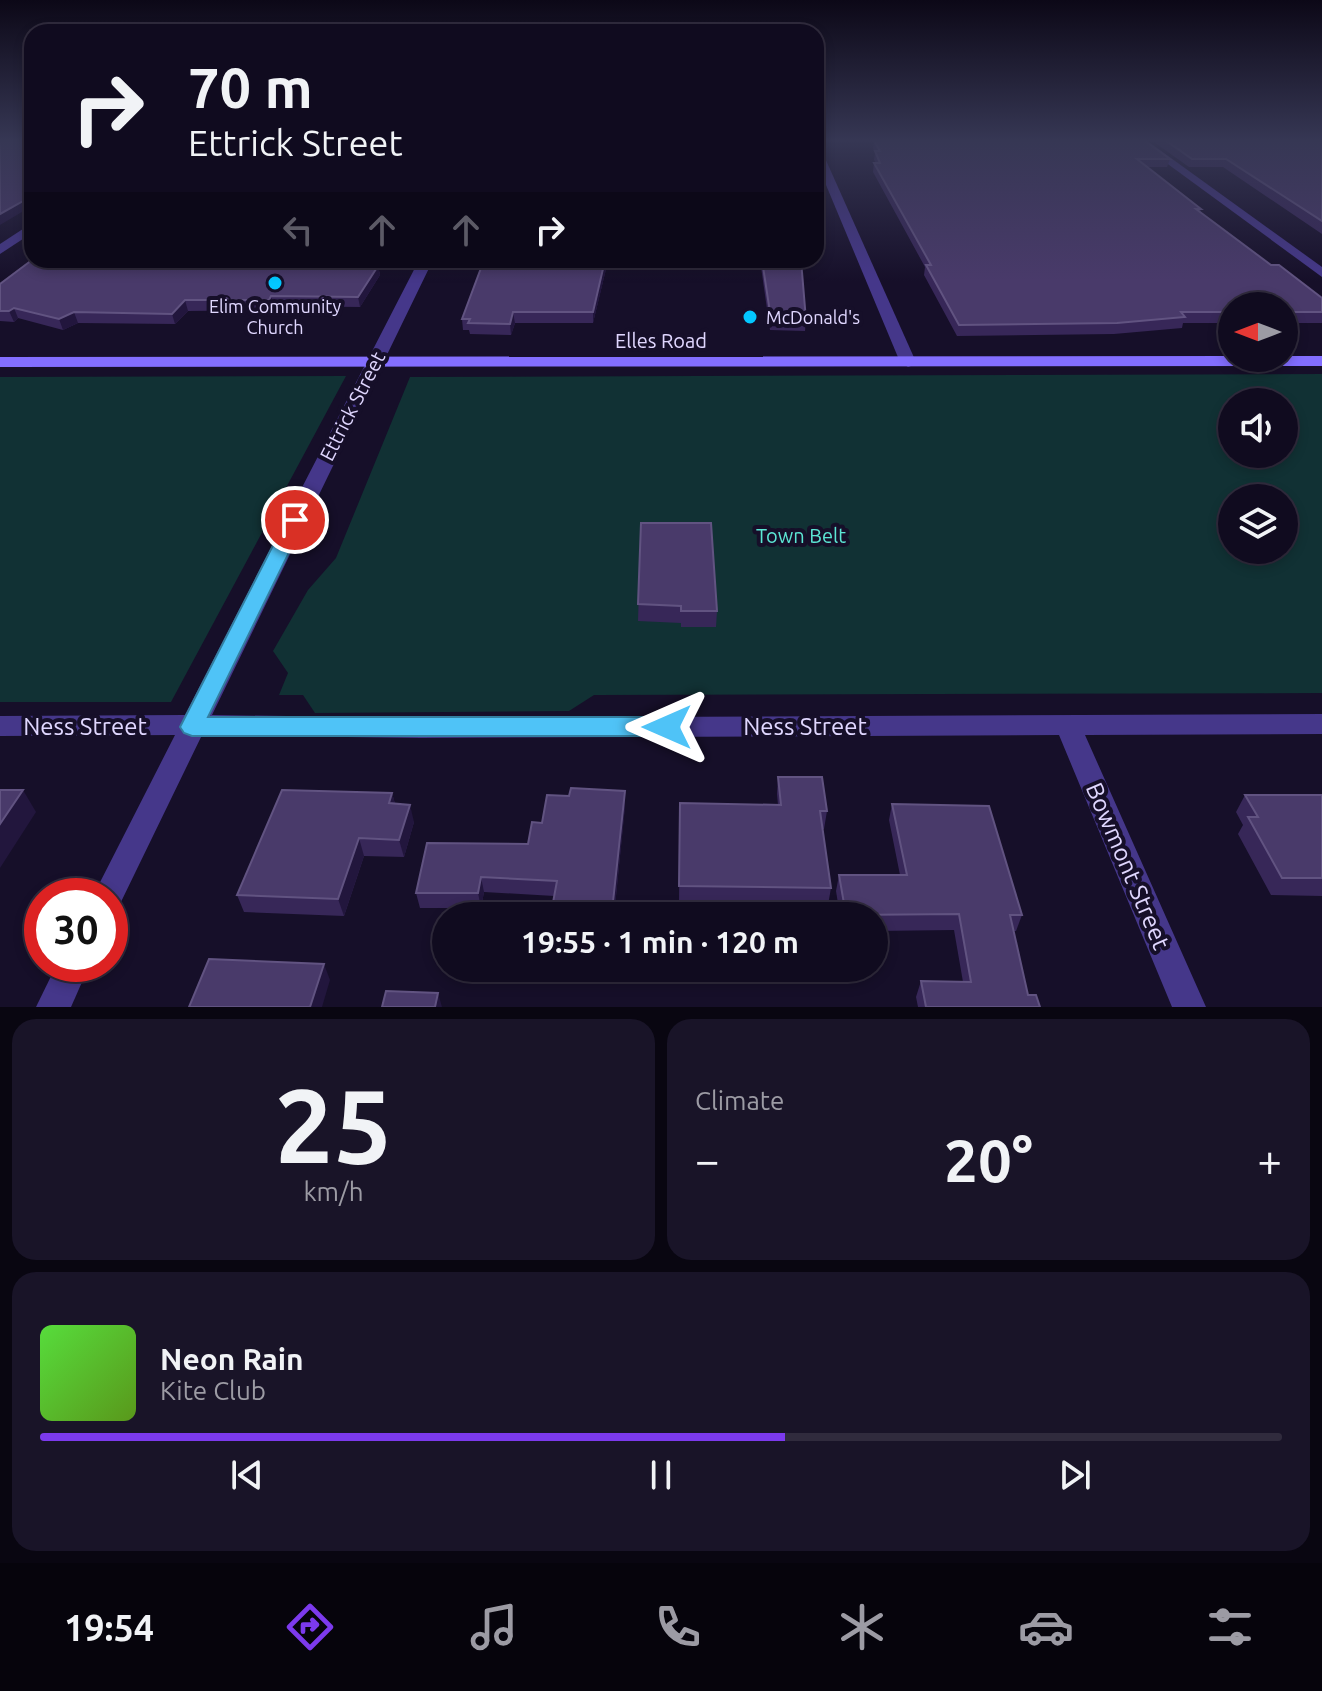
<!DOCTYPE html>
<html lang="en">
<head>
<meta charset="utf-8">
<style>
  body { margin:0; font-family:Ubuntu,sans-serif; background:#191428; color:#f1f3f6; height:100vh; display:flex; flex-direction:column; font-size:30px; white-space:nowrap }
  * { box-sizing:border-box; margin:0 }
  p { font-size:26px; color:#9c9ba4 }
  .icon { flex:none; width:44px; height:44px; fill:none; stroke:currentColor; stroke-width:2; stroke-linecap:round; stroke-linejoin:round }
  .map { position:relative; height:1007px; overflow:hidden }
  .sheet { display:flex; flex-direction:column; gap:12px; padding:12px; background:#090611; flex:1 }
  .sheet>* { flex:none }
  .banner { position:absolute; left:24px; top:24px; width:800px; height:244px; border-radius:24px; box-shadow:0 4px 12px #0003,0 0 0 2px #302b3d; background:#100b1f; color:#f1f3f6; overflow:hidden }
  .needle { width:52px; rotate:270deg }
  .controls { position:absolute; left:1218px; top:292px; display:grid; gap:16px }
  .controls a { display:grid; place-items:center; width:80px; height:80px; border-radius:50%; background:#100b1f; box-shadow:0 4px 12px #0003,0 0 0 2px #302b3d; font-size:40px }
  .speed { position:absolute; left:24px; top:878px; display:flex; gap:16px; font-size:40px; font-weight:700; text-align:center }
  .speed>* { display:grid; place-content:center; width:104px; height:104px; border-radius:50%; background:#100b1f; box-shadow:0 4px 12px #0003,0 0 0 2px #302b3d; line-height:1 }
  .speed .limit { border:12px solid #d22; background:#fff; color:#111 }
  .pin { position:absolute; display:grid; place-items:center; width:68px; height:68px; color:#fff; margin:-34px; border:4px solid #fff; border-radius:50%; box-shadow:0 2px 8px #0007 }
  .me { position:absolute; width:88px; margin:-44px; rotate:270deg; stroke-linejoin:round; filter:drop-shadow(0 0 6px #0008) }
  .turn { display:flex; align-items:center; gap:28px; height:168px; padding:0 32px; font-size:36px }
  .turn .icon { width:104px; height:104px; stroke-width:2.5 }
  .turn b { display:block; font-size:56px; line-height:68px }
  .lanes { display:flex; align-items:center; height:76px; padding:0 32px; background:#0003; justify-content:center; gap:40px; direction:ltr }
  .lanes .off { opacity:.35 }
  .big { font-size:60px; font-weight:700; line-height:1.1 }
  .sheet .card { flex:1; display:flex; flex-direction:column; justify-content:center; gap:12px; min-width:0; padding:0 28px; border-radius:24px; background:#191428 }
  .sheet .dial { align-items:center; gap:0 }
  .dial b { font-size:104px; line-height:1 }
  .song { display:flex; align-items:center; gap:24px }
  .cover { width:96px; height:96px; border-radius:12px; background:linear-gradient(135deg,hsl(110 70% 55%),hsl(90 70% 35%)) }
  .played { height:8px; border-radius:4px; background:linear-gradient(90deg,#7c3aed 60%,#302b3d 60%) }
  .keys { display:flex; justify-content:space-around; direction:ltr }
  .heat { display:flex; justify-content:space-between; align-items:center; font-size:44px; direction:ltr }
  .sheet .tiles { flex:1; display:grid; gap:12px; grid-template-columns:1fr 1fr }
  .card:last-child { grid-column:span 2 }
  .trip { position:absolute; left:432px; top:902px; width:456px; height:80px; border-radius:40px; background:#100b1f; box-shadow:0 4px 12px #0003,0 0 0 2px #302b3d; font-weight:700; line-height:80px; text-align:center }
  .menu { display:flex; height:128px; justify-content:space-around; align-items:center; background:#06040c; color:#9c9ba4 }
  .menu .icon { width:56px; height:56px }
  .menu .active { color:#7c3aed }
  .menu b { font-size:36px; color:#f1f3f6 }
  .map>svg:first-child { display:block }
  .green { fill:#113134; fill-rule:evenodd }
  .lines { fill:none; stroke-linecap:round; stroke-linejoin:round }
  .street { fill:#45378a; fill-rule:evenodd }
  .secondary { fill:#836eff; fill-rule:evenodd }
  .wall { fill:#372758 }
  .shaded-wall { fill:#22163d }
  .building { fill:#493a6a; stroke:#615381; stroke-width:2 }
  .route { fill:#4fc3f7; stroke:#337fa1; stroke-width:2 }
  .poi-dot { fill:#03c7ff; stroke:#160f29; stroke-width:3 }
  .labels { text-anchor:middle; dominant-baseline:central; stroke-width:8; stroke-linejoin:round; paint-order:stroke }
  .far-poi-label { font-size:18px; fill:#e0d7ff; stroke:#160f29 }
  .street-label { font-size:20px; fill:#e0d7ff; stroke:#160f29 }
  .park-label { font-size:20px; fill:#5ce6d4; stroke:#160f29 }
  .near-street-label { font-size:24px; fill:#e0d7ff; stroke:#160f29 }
</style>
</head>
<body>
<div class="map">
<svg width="1322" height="1007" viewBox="0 0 1322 1007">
  <rect width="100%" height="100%" fill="#160f29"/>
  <g class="green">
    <path d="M1322,374V693L594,695L569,711L315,713L303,695H279L288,673L273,651L308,590L336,558L410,377ZM1232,402H1284V454H1232ZM1232,498H1284V550H1232Z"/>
    <polygon points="346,376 171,702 0,702 0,377"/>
  </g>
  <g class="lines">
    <g class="street">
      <polygon points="1135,140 1146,140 1322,267 1322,277"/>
      <polygon points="816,146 821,149 916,362 914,365 908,367 900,362 816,161"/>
      <polygon points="32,223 32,233 0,254 0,244"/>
      <polygon points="419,260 433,260 212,715 421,718 1322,714 1322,734 1085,735 1206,1007 1172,1007 1059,735 421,738 202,735 119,906 110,909 110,896 93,896 175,735 0,736 0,716 185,715"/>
      <polygon points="57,964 90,964 71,1007 36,1007"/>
    </g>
    <polygon class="secondary" points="1232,356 1322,356 1322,366 0,367 0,357"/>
  </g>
  <g class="wall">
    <polygon points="872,140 1144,140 1170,159 1167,167 1148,167 1201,209 1200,212 1271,265 1322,298 1322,323 1284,323 1284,306 1232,306 1232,323 1183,323 1182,328 1114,334 957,336 924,275 925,267 873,172 874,163 876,163 874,160 875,153 873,149 874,142"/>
    <polygon points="1151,140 1322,140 1322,234 1223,167 1189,167"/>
    <polygon points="484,260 703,260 703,268 606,269 593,323 515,323 511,335 470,334 469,330 463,330 462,319"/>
    <polygon points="760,260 801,260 806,320 805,331 770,330"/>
    <polygon points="379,270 380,275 360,307 274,306 271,310 188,311 175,324 78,323 63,330 18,318 14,322 0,321 0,284"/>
    <polygon points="641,523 717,611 716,627 681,627 681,623 638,621"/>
    <polygon points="778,777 827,811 824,829 822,829 831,888 828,905 679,903 680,803 778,805 777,794"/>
    <polygon points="625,791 625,806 614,916 553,916 552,908 554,896 484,892 481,908 420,908 416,893 528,844 542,823 569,796"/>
    <polygon points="392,793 395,804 414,822 404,857 364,856 344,916 244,912 237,895"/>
    <polygon points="1245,795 1322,795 1322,896 1271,895 1238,834 1243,825 1236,812"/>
    <polygon points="892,804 1022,915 1016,931 1013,931 1028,995 1040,1007 918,1007 916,997 921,981 963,982 954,930 874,931 874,916 840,916 836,891 839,875 900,875 889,820"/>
  </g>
  <g class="shaded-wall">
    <polygon points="32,196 32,206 0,225 0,214"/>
    <polygon points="378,260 385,260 379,270 380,275 360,307 358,297"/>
    <polygon points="606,260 606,269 593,323 593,312"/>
    <polygon points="271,296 274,306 271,310 269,300"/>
    <polygon points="185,300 188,311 175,324 172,314"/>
    <polygon points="14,308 18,318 14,322 9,311"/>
    <polygon points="74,312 78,323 63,330 59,319"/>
    <polygon points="513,312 515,323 511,335 510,324"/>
    <polygon points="23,790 36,812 0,868 0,824"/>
    <polygon points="625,791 625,806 614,916 612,916"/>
    <polygon points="392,793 397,810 389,803"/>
    <polygon points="410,805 414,822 404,857 399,840"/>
    <polygon points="359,838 364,856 344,916 338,899"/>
    <polygon points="481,877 484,892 481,908 478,893"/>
    <polygon points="324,964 330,980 322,1007 310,1007"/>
    <polygon points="438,993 442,1007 435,1007"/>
  </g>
  <g class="building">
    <polygon points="0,140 32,140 32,196 0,214"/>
    <polygon points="878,140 1144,140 1170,159 1137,159 1201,209 1196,209 1271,265 1279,265 1322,298 1322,312 1284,312 1284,306 1232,306 1232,312 1181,312 1185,317 1117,323 959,325 926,265 931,265 874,163 880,163 875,151 880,151 874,141"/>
    <polygon points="1165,140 1322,140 1322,221 1226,159 1192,159"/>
    <polygon points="32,260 378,260 374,266 378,266 358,297 271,296 269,300 185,300 172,314 74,312 59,319 14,308 9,311 0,311 0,284"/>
    <polygon points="484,260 605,260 593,312 513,312 510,324 468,323 470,319 462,319"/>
    <polygon points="762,260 801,260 806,320 771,319"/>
    <polygon points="641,523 711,523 717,611 681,611 681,606 638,604"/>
    <polygon points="778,777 822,777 827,811 820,811 831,888 679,886 680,803 781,805"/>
    <polygon points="571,788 625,791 612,911 552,908 557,881 481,877 478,893 416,893 427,843 528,844 532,822 542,823 547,795 569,796"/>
    <polygon points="0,790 23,790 0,824"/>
    <polygon points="282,790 392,793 389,803 410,805 399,840 359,838 338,899 237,895"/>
    <polygon points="1245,795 1322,795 1322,878 1282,878 1248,817 1258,817"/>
    <polygon points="892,804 989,806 1022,915 1010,915 1028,995 1036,995 1040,1007 926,1007 921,981 971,982 959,914 846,915 839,875 907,875"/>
    <polygon points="209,959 324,964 310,1007 189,1007"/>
    <polygon points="386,991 438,993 435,1007 382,1007"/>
  </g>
  <linearGradient id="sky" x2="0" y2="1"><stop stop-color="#0c0817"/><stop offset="0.5" stop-color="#363754"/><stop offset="1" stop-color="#363754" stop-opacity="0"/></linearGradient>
  <rect width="1322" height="281" fill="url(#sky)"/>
  <polygon class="route" points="295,514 305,520 208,717 667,717 676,720 679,727 676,733 667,736 192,736 184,733 180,727 286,520"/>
  <g class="poi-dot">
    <circle cx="275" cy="283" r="8"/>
    <circle cx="750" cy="317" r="8"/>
  </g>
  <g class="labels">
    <g class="far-poi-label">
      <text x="275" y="306">Elim Community<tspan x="275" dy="21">Church</tspan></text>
      <text x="766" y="317" text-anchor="start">McDonald's</text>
    </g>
    <g class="street-label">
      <text x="661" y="340">Elles Road</text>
      <text transform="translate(352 406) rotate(-63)">Ettrick Street</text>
    </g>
    <g class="park-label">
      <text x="801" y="535">Town Belt</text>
    </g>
    <g class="near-street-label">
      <text x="85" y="726">Ness Street</text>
      <text x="805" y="726">Ness Street</text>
      <text transform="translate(1128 866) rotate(67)">Bowmont Street</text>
    </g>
  </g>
</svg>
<div class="controls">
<a><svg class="needle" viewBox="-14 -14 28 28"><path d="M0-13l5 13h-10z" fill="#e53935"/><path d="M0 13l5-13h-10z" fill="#9c9ba4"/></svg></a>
<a><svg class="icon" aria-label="sound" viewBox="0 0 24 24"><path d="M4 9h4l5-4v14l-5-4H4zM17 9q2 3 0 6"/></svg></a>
<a><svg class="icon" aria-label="layers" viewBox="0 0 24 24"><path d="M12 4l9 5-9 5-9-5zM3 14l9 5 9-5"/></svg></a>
</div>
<div class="speed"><div class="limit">30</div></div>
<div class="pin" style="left:295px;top:520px;background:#d93025"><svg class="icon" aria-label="arrive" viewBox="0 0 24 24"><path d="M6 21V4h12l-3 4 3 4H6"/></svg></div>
<svg class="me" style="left:667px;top:727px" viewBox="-20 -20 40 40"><path d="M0-17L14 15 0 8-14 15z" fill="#4fc3f7" stroke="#fff" stroke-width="4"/></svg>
<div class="trip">19:55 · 1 min · 120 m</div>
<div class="banner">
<div class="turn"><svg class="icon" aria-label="right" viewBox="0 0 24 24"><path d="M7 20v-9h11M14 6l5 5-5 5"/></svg><div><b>70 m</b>Ettrick Street</div></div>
<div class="lanes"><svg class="icon off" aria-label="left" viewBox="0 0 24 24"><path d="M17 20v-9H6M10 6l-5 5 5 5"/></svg><svg class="icon off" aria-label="ahead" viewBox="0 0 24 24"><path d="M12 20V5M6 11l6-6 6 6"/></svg><svg class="icon off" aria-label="ahead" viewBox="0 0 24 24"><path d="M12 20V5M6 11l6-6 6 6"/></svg><svg class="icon" aria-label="right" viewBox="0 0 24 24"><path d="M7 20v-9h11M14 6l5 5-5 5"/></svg></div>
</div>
</div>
<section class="sheet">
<div class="tiles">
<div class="card dial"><b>25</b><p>km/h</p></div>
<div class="card"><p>Climate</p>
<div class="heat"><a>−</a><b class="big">20°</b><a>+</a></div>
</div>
<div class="card">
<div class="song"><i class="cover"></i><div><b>Neon Rain</b><p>Kite Club</p></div></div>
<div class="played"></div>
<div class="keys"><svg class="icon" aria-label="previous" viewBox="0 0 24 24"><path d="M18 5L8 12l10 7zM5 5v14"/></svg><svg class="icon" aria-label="pause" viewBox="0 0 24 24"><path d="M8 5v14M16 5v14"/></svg><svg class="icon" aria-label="next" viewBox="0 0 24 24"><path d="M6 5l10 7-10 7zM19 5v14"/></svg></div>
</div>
</div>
</section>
<nav class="menu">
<b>19:54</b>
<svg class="icon active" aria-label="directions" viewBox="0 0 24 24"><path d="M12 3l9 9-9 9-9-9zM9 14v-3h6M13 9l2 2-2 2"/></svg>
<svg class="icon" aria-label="music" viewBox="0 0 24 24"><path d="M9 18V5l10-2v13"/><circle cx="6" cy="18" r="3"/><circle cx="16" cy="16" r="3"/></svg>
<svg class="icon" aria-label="phone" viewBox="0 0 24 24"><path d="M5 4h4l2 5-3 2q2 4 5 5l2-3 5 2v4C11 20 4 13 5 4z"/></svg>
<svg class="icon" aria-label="climate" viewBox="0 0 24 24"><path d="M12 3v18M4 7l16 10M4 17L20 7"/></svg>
<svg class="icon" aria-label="car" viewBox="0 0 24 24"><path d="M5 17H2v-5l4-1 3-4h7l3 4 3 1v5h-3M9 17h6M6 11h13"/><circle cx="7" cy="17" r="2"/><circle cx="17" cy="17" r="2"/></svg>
<svg class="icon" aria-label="filters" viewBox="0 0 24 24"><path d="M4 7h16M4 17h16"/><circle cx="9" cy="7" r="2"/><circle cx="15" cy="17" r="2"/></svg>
</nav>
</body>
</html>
